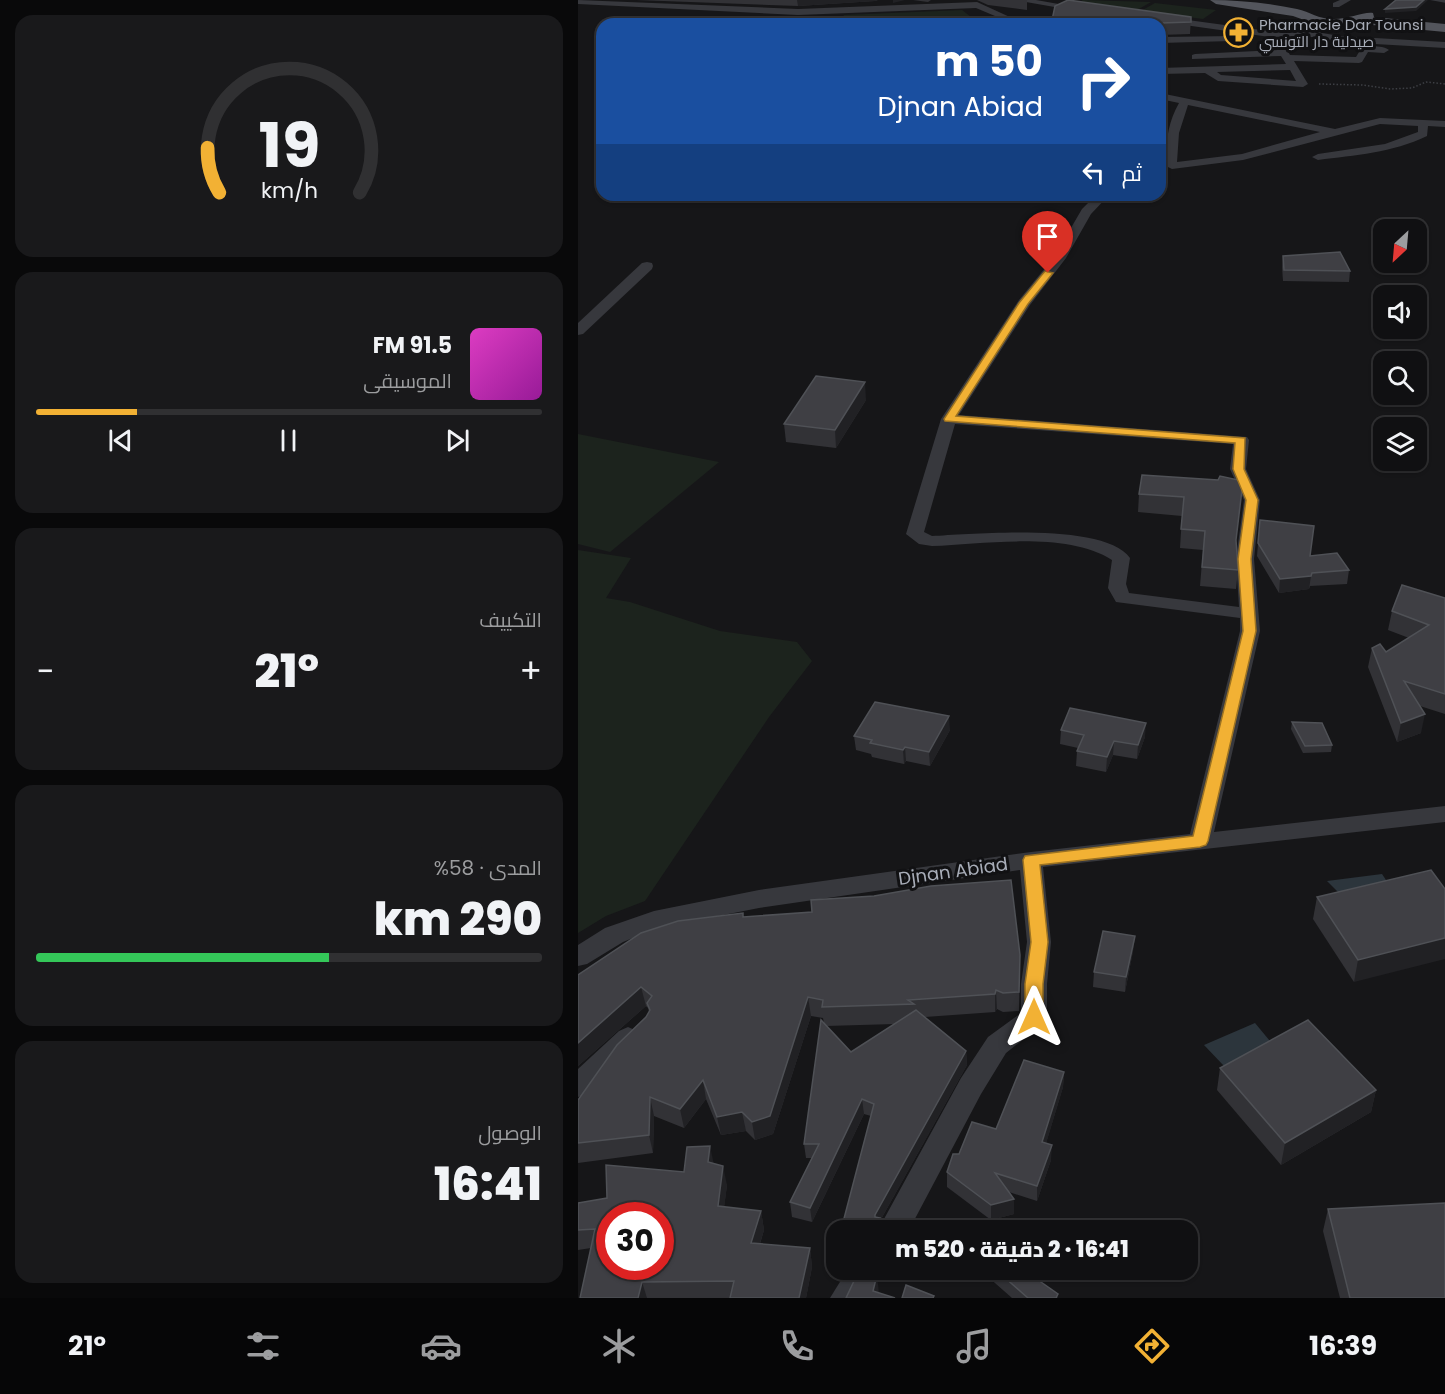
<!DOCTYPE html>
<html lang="ar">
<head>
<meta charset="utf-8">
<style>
  body { margin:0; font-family:Poppins,Cairo,sans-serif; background:#19191b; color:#f1f3f6; direction:rtl; height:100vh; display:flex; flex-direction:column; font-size:22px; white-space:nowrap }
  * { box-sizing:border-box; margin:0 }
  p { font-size:20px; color:#9c9d9f }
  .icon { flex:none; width:33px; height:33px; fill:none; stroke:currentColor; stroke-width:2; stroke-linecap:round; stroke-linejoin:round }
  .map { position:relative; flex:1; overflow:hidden; direction:ltr }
  .details { display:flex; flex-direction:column; gap:15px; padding:15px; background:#09090a; width:578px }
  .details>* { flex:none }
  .hud { position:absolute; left:18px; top:18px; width:570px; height:183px; border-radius:18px; box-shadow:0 2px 4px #0004,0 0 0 2px #303032; direction:rtl; background:#1a4fa0; color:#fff; overflow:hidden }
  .needle { width:39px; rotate:206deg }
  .controls { position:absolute; left:795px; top:219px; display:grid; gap:12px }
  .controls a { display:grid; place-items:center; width:54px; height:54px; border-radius:12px; background:#101012; box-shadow:0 2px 4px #0004,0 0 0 2px #303032; font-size:30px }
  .speed { position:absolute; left:18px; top:1202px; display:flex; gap:12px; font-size:30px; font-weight:700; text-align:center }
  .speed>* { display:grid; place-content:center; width:78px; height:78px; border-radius:50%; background:#101012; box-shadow:0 2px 4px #0004,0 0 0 2px #303032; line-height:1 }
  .speed .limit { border:9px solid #d22; background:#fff; color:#111 }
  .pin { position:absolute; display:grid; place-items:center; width:51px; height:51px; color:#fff; margin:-62px -26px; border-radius:50% 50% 50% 0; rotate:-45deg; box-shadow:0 0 6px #0007 }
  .pin .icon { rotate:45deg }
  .me { position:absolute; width:66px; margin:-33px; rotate:0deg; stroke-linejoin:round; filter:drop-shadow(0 0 4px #0008) }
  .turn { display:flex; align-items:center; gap:21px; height:126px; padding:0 24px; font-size:27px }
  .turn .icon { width:78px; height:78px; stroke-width:2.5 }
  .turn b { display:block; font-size:42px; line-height:51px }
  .then { display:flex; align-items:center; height:57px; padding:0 24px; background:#0003; gap:12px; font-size:22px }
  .big { font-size:45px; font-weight:800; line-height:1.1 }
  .details .tile { flex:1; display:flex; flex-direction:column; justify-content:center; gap:9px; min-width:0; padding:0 21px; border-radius:18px; background:#19191b }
  .details .dial { align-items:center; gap:0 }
  .dial svg { height:156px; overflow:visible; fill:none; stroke:#303032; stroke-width:7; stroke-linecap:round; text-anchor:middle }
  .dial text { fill:#f1f3f6; stroke:none }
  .song { display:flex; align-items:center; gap:18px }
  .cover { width:72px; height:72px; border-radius:9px; background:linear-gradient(135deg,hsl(310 70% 55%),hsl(300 70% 35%)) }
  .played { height:6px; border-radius:3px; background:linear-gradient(90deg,#f2b134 20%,#303032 20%) }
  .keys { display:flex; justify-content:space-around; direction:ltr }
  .heat { display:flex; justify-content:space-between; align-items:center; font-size:33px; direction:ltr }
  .charge { height:9px; border-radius:4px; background:linear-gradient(90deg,#34c759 58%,#303032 0) }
  .trip { position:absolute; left:248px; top:1220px; width:372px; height:60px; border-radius:18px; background:#101012; box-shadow:0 2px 4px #0004,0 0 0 2px #303032; font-weight:800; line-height:60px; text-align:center; direction:rtl }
  .menu { display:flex; height:96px; justify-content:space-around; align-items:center; background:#060607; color:#9c9d9f }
  .menu .icon { width:42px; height:42px }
  .menu .on { color:#f2b134 }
  .menu b { font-size:27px; color:#f1f3f6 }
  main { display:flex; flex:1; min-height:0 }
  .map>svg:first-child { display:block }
  .green { fill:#1c231d }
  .water { fill:#2c353c }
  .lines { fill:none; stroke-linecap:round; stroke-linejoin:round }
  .path { stroke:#3d3f44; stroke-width:1.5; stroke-dasharray:1.5 2; stroke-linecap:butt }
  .street { fill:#37383d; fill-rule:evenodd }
  .primary { fill:#53555c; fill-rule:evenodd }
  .wall { fill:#323236; fill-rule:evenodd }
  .shaded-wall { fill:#212124 }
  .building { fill:#3f3f44; stroke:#4f5156; stroke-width:1.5; fill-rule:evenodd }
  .route { fill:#f2b134; stroke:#9d7322; stroke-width:1.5 }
  .labels { text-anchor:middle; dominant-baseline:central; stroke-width:6; stroke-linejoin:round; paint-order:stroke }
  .far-poi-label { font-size:15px; fill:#a8adb8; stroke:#111113; text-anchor:start }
  .street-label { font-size:18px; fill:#a8adb8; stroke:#111113 }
</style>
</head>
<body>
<main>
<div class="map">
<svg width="868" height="1298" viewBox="0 0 868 1298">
  <rect width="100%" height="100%" fill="#161618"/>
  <g class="green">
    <polygon points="505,0 573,2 559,10 500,3"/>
    <polygon points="577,3 638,10 625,19 563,11"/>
    <polygon points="384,10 402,24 260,24 266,15"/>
    <polygon points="0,434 141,462 32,552 0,544"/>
    <polygon points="0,550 53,558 28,598 52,602 142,631 219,642 234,661 191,717 67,901 28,916 0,933"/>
  </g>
  <g class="water">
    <polygon points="804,874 816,892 767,899 749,881"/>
    <polygon points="677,1023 697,1047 646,1066 626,1045"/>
  </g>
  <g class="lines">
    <polyline class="path" points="741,84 784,85 812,89 834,88 848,82 868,84"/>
    <g class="street">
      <polygon points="0,0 220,9 399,2 447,24 436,24 398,8 220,15 0,4"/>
      <polygon points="436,0 458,0 509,9 505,12"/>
      <polygon points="762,0 773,0 761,7 755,7 755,3"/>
      <polygon points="852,0 868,0 868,3"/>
      <path d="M588,17L705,33L732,31L759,20L763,23L762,25L744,33L762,36L868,42V48L762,42L734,37L702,38L712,55L778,57L784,47C791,46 805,45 811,50L806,53L790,52L784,62L781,63L716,61L730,84L725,87L640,81L627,73L582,74V68L708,64L703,56L614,59V55L617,54L700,50L692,37L585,22V18ZM712,70L718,81L643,75L639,72Z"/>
      <polygon points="657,36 657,40 654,41 582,43 582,37"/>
      <path d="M582,93L757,129L802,118L868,121V127L850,126L849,136C814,153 777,155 740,160L734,157L740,154L807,144L840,132V126L802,124L665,160L594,169L588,166C587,144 590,122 601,103L582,99ZM610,105L742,132L664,154L599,162L601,133Z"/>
      <path d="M518,195H531L513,214L488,258L452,305L381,415L669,437L671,440L668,469L682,500L676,559L682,631L636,832L868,806V822L465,867L473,942L469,984V1017L465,1024L428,1053L403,1094L331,1230H300L383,1078L410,1037L443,1013V984L449,942L442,870L181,908L79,928L45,942L9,964L0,966V945L27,928L76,911L181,890L453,852L612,834L662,631V618L538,602L530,588L534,560C488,531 407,544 354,546L341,544L328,534L363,419L441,300L476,257L504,209ZM377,424L655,444L652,469L666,500L658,559L661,607L551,593L548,584L552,558C527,522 395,534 354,536L346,532Z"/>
      <polygon points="69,262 74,263 75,266 74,269 5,334 0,335 0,323 64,263"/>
      <polygon points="50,1027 59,1031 63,1038 59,1045 10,1094 0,1097 0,1069 41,1031"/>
      <polygon points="270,1269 303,1269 285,1298 252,1298"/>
    </g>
    <path class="primary" d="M632,0C661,0 690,3 719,9C732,12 741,19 754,19C768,20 787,11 795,13L796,17L868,24V32L784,24L765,28L743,26L715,16L638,4Z"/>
  </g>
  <g class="wall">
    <polygon points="58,0 300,0 297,1 220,6"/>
    <polygon points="335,0 353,0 350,2"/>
    <polygon points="399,0 449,0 449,10 410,5"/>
    <polygon points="613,17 612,34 582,35 582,24 474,24 474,20"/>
    <polygon points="705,256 772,271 771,282 705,281 704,267"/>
    <polygon points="288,400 258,448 208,442 206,424"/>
    <polygon points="640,480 658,541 660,570 658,589 622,586 625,550 602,548 604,516 560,512 561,494"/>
    <polygon points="682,520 732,556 771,570 769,584 732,586 731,589 701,593 679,556"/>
    <polygon points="867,598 867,714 842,706 843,733 819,742 790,667 794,648 808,652 831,638 810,630 814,611"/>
    <polygon points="714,722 754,745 753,752 725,753 713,729"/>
    <polygon points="372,730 352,766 328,761 326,764 294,757 293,754 278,750 276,736"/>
    <polygon points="483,730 567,737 559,759 535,755 528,772 498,766 499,751 500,748 482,744"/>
    <polygon points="867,889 776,982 735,919 739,897"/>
    <path d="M165,917L442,955L441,1011L425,1012L419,1009L417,1012L347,1017L388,1051L389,1065L302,1221L263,1230L293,1116L286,1114L234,1222L214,1217L212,1202L234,1158H228L226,1144L246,1023L245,1018L233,1016L195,1134L177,1140L168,1131L143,1135L128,1099L106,1128L76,1116L75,1153L0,1163V1100L68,1017L71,1012L70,1008L68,1006L0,1066V975ZM317,1024L273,1052L248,1026Z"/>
    <polygon points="557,936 555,951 547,992 515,987 516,972"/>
    <polygon points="642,1068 798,1090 793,1112 703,1165 639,1090"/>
    <polygon points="486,1072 485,1087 468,1143 473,1160 459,1201 431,1192 436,1214 413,1220 369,1187 369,1172 381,1154 418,1129"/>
    <polygon points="135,1163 149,1185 146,1207 183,1211 186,1230 182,1244 232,1248 234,1267 228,1298 2,1298 13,1248 0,1250 0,1203 29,1198"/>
    <polygon points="750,1209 867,1298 762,1298 745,1231"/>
    <polygon points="409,1269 458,1269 456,1277 480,1298 434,1298 409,1276"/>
  </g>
  <g class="shaded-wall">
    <polygon points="219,0 300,0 297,1 220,6"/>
    <polygon points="315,0 327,0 315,3"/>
    <polygon points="846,0 850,0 838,11 807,13 807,9"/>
    <polygon points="287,382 288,400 258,448 257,430"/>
    <polygon points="733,576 731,589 701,593 702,579"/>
    <polygon points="847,714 843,733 819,742 823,723"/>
    <polygon points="371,716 372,730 352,766 351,752"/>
    <polygon points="568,723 567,737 559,759 560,745"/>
    <polygon points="536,741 535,755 528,772 529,757"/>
    <polygon points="327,747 328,761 326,764 325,750"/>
    <polygon points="557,936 555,951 547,992 548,977"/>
    <polygon points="867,938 867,959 776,982 780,960"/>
    <polygon points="442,955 442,973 441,1011 441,992"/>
    <polygon points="63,987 68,1006 0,1066 0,1043"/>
    <polygon points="418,990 419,1009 417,1012 417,994"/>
    <polygon points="230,997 233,1016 195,1134 177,1140 174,1122"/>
    <polygon points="388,1051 389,1065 302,1221 303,1230 293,1230 297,1215"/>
    <polygon points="486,1072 485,1087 464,1157 464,1142"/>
    <polygon points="125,1080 128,1099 106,1128 102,1109"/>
    <polygon points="798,1090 793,1112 703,1165 707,1143"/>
    <polygon points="72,1097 76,1116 75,1153 71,1135"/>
    <polygon points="284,1099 286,1114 234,1222 232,1208"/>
    <polygon points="164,1112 168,1131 143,1135 139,1117"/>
    <polygon points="474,1145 473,1160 459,1201 459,1186"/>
    <polygon points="132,1146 136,1165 130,1162"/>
    <polygon points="145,1166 149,1185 144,1225 140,1206"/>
    <polygon points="436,1199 436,1214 413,1220 413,1205"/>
    <polygon points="183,1211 186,1230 176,1262 173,1243"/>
    <polygon points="232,1248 234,1267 228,1298 221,1298"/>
    <polygon points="455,1269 458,1269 453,1290 453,1275"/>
    <polygon points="299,1275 301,1294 295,1291"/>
    <polygon points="64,1282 69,1298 60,1298"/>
  </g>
  <g class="building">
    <polygon points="490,0 613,17 613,22 583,23 581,24 512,24 474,20 477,6"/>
    <polygon points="818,0 846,0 838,7 807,9"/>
    <polygon points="762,252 772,271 706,270 705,256"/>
    <polygon points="238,376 287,382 257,430 206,424"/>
    <polygon points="564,475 640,480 642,476 665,481 658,540 660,570 624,567 627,531 603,529 606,497 561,494"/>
    <polygon points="682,520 736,526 732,556 759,553 771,570 734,573 733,576 702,579 680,543"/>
    <polygon points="824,585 867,598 867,694 826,681 847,714 823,723 794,648 802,644 808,652 851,625 814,611"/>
    <polygon points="297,702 371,716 351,752 327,747 325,750 292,743 294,740 276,736"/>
    <polygon points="492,708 568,723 560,745 536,741 529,757 499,751 506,735 483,730"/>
    <polygon points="714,722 744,723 754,745 727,746"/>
    <polygon points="853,870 867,889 867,938 780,960 739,897"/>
    <polygon points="433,880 442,955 441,992 425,993 418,990 417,994 330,1000 336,1004 244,1007 245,1000 230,997 192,1116 174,1122 164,1112 139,1117 125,1080 102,1109 72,1097 71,1135 0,1143 0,1100 39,1045 68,1017 72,1010 69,1003 74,996 63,987 0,1043 0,975 63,933 100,921 165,913 165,917 234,912 233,900 296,896 353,886"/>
    <polygon points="525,931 557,936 548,977 516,972"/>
    <polygon points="338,1010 388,1051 297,1215 297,1217 302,1218 293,1230 263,1230 296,1104 284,1099 232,1208 212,1202 241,1144 226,1144 243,1020 273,1052"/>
    <polygon points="730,1020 798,1090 707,1143 642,1068"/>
    <polygon points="446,1060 486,1072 464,1142 474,1145 459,1186 417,1173 436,1199 413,1205 369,1172 375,1154 381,1154 394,1122 418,1129"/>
    <path d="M132,1146L130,1162L145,1166L140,1206L183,1211L173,1243L232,1248L221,1298H152L156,1281L64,1282L60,1298H2L17,1229L0,1230V1203L29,1198L28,1165L106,1172L109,1147ZM32,1215H82V1266H32Z"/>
    <polygon points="867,1203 867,1298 772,1298 750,1209"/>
    <polygon points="417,1269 455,1269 453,1275 480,1294 478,1298 450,1298"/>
    <polygon points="290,1271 299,1275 295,1291 317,1298 268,1298 276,1281 285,1280"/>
    <polygon points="328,1285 356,1296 355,1298 324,1298"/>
  </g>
  <polygon class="route" points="467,271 475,273 450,304 378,416 667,438 666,469 680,500 673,559 678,631 630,841 628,845 622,847 462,865 470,942 465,984 465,1017 462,1023 456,1025 449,1023 447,1017 447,984 453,942 445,860 447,856 615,836 665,631 660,559 668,500 655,469 657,443 367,421 366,419 441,303"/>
  <defs>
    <symbol id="pharmacy-ring" viewBox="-11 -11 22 22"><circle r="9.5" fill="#111113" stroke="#f2b134" stroke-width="1.5"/><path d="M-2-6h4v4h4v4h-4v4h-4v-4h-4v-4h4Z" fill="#f2b134"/></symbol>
  </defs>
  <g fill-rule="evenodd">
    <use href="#pharmacy-ring" x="644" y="16" width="33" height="33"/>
  </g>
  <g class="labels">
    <g class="far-poi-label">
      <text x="681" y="24">Pharmacie Dar Tounsi<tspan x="681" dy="17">صيدلية دار التونسي</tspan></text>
    </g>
    <g class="street-label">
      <text transform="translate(375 871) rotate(-8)">Djnan Abiad</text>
    </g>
  </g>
</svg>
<div class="controls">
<a><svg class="needle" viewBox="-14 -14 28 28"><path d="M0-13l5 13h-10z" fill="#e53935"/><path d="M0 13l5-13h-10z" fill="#9c9d9f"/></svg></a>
<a><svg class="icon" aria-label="sound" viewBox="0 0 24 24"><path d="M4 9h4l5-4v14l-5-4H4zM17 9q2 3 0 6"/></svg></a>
<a><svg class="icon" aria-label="search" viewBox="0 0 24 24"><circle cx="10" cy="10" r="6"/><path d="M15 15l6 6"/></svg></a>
<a><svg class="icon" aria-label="layers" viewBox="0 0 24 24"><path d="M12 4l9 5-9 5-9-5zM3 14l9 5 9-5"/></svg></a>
</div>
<div class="speed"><div class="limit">30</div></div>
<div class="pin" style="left:470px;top:273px;background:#d93025"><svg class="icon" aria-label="arrive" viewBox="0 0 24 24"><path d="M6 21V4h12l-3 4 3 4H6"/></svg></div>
<svg class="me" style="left:456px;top:1017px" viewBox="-20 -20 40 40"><path d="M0-17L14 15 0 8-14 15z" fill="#f2b134" stroke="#fff" stroke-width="4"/></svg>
<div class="trip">16:41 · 2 دقيقة · 520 m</div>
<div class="hud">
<div class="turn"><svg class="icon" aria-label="right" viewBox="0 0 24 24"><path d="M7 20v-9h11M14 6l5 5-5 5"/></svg><div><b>50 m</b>Djnan Abiad</div></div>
<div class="then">ثم<svg class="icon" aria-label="left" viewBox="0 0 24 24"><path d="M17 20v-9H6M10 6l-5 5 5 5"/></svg></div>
</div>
</div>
<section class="details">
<div class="tile dial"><svg viewBox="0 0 100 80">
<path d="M14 69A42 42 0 1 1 86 69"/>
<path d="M14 69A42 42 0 0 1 8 46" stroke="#f2b134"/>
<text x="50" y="56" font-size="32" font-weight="700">19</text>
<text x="50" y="72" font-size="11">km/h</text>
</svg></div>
<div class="tile">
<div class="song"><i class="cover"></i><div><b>91.5 FM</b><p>الموسيقى</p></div></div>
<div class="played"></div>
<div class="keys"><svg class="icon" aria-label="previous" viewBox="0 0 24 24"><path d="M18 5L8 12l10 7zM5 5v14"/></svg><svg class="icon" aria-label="pause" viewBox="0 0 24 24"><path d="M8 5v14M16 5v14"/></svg><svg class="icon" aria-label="next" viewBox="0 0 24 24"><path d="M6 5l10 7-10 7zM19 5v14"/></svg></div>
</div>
<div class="tile"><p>التكييف</p>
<div class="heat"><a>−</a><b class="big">21°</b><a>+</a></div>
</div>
<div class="tile"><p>المدى · 58%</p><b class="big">290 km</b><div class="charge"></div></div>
<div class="tile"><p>الوصول</p><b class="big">16:41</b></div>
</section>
</main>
<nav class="menu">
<b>16:39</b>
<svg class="icon on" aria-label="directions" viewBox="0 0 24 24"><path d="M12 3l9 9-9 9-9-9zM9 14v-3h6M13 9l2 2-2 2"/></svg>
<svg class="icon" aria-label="music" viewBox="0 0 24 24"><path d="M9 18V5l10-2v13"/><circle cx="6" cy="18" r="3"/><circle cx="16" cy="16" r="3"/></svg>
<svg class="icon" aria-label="phone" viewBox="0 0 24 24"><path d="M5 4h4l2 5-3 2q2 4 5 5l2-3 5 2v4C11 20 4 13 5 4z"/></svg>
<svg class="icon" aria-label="climate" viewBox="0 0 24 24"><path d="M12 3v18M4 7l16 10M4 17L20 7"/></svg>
<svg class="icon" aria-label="car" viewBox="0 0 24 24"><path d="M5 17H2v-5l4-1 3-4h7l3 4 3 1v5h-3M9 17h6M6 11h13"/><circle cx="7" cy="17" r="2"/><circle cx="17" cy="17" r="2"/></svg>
<svg class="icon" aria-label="filters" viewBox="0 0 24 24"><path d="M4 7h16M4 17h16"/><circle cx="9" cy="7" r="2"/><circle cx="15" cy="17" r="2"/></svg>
<b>21°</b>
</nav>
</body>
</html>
